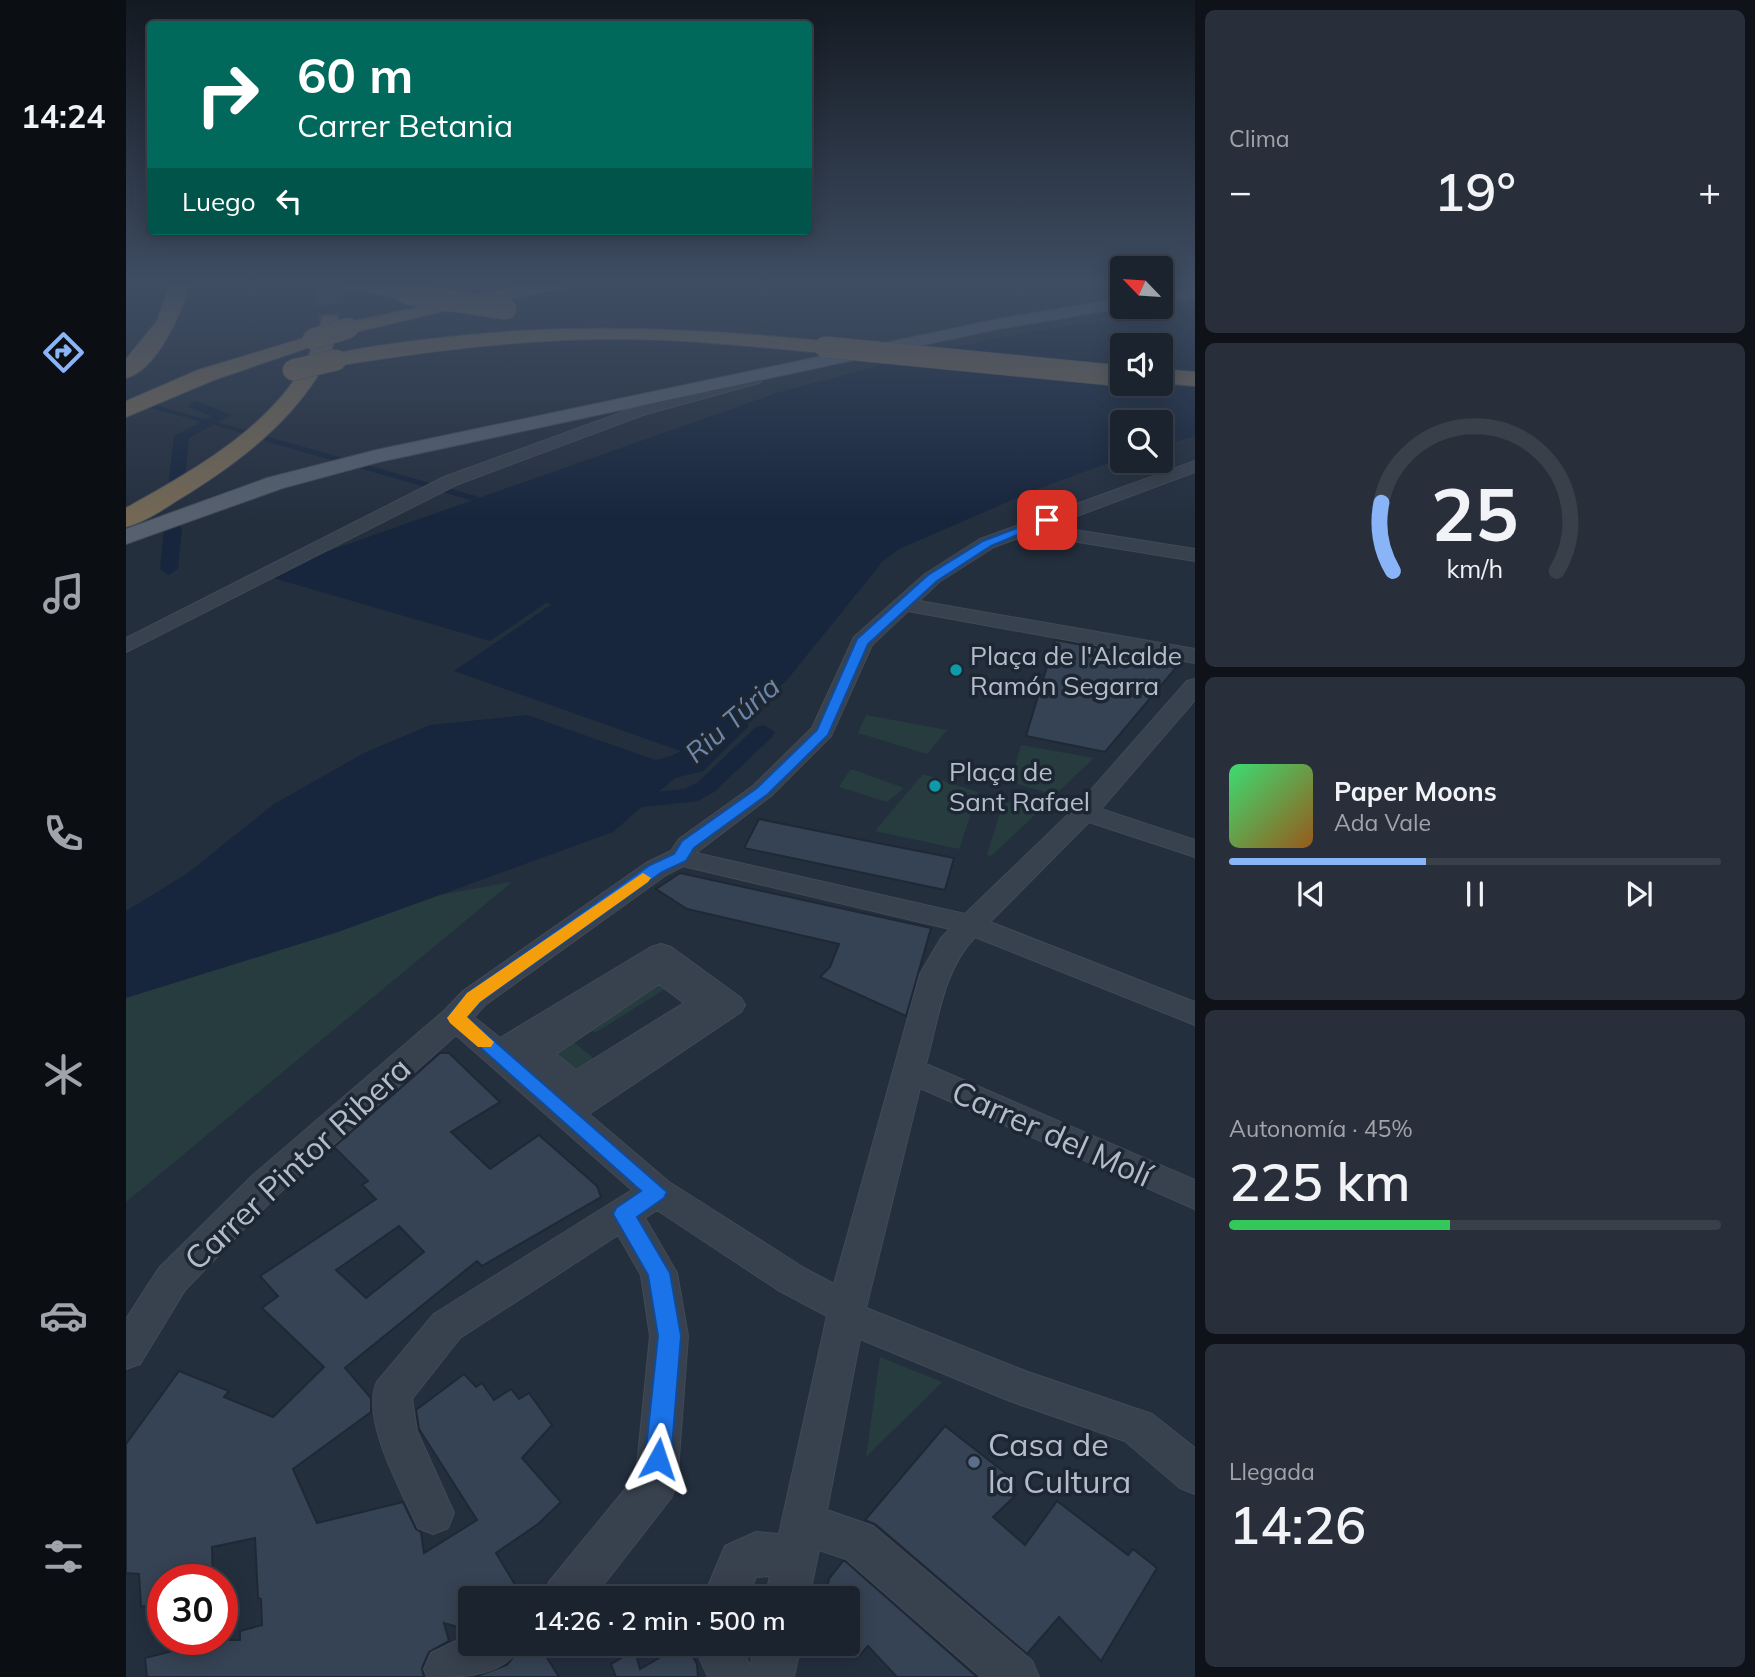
<!DOCTYPE html>
<html lang="es">
<head>
<meta charset="utf-8">
<style>
  body { margin:0; font-family:Mulish,sans-serif; background:#282f3a; color:#f1f3f6; height:100vh; display:flex; flex-direction:column; font-size:26px; white-space:nowrap }
  * { box-sizing:border-box; margin:0 }
  p { font-size:23px; color:#a0a4aa }
  .icon { flex:none; width:38px; height:38px; fill:none; stroke:currentColor; stroke-width:2; stroke-linecap:round; stroke-linejoin:round }
  .map { position:relative; flex:1; overflow:hidden }
  .sheet { display:flex; flex-direction:column; gap:10px; padding:10px; background:#0f1319; width:560px }
  .sheet>* { flex:none }
  .guide { position:absolute; left:21px; top:21px; width:665px; height:214px; border-radius:7px; box-shadow:0 4px 18px #0003,0 0 0 2px #39404a; background:#00695c; color:#fff; overflow:hidden }
  .needle { width:46px; rotate:295deg }
  .buttons { position:absolute; left:984px; top:256px; display:grid; gap:14px }
  .buttons a { display:grid; place-items:center; width:63px; height:63px; border-radius:7px; background:#1b232e; box-shadow:0 4px 18px #0003,0 0 0 2px #39404a; font-size:35px }
  .speed { position:absolute; left:21px; top:1564px; display:flex; gap:14px; font-size:35px; font-weight:700; text-align:center }
  .speed>* { display:grid; place-content:center; width:91px; height:91px; border-radius:50%; background:#1b232e; box-shadow:0 4px 18px #0003,0 0 0 2px #39404a; line-height:1 }
  .speed .limit { border:10px solid #d22; background:#fff; color:#111 }
  .pin { position:absolute; display:grid; place-items:center; width:60px; height:60px; color:#fff; margin:-30px; border-radius:14px; box-shadow:0 4px 10px #0006 }
  .me { position:absolute; width:77px; margin:-38px; rotate:5deg; stroke-linejoin:round; filter:drop-shadow(0 0 5px #0008) }
  .turn { display:flex; align-items:center; gap:24px; height:147px; padding:0 35px; font-size:32px }
  .turn .icon { width:91px; height:91px; stroke-width:2.5 }
  .turn b { display:block; font-size:49px; line-height:60px }
  .then { display:flex; align-items:center; height:66px; padding:0 35px; background:#0003; gap:14px; font-size:26px }
  .big { font-size:52px; font-weight:600; line-height:1.1 }
  .sheet .card { flex:1; display:flex; flex-direction:column; justify-content:center; gap:10px; min-width:0; padding:0 24px; border-radius:10px; background:#282f3a }
  .sheet .dial { align-items:center; gap:0 }
  .dial svg { height:182px; overflow:visible; fill:none; stroke:#39404a; stroke-width:7; stroke-linecap:round; text-anchor:middle }
  .dial text { fill:#f1f3f6; stroke:none }
  .song { display:flex; align-items:center; gap:21px }
  .cover { width:84px; height:84px; border-radius:10px; background:linear-gradient(135deg,hsl(140 70% 55%),hsl(30 70% 35%)) }
  .played { height:7px; border-radius:4px; background:linear-gradient(90deg,#8ab4f8 40%,#39404a 40%) }
  .keys { display:flex; justify-content:space-around; direction:ltr }
  .heat { display:flex; justify-content:space-between; align-items:center; font-size:38px; direction:ltr }
  .charge { height:10px; border-radius:5px; background:linear-gradient(90deg,#34c759 45%,#39404a 0) }
  .trip { position:absolute; left:332px; top:1586px; width:402px; height:70px; border-radius:7px; background:#1b232e; box-shadow:0 4px 18px #0003,0 0 0 2px #39404a; font-weight:600; line-height:70px; text-align:center }
  main { display:flex; flex:1; min-height:0 }
  .tab-bar { display:flex; flex-direction:column; width:126px; justify-content:space-around; align-items:center; background:#0b0e12; color:#a0a4aa }
  .tab-bar .icon { width:49px; height:49px }
  .tab-bar .on { color:#8ab4f8 }
  .tab-bar b { font-size:32px; color:#f1f3f6 }
  .map>svg:first-child { display:block }
  .green { fill:#263c3f }
  .water { fill:#17263c; fill-rule:evenodd }
  .lines { fill:none; stroke-linecap:round; stroke-linejoin:round }
  .stream-far1 { stroke:#17263c; stroke-width:3.5 }
  .stream { stroke:#17263c; stroke-width:5 }
  .canal { fill:#17263c; fill-rule:evenodd }
  .river { fill:#17263c; fill-rule:evenodd }
  .building { fill:#364354; stroke:#1f2835; stroke-width:2; fill-rule:evenodd }
  .highway-tunnel { stroke:#3a4453; stroke-width:21; stroke-dasharray:21 10; stroke-linecap:butt }
  .minor-casing { stroke:#414a57; stroke-width:2 }
  .major-casing { stroke:#414a57; stroke-width:2 }
  .highway-casing { stroke:#434c59; stroke-width:2 }
  .minor { fill:#38414e; fill-rule:evenodd }
  .major { fill:#56606e; fill-rule:evenodd }
  .highway { fill:#746855; fill-rule:evenodd }
  .highway-bridge-casing { stroke:#434c59; stroke-width:22; stroke-linecap:butt }
  .highway-bridge { stroke:#746855; stroke-width:21 }
  .route { fill:#1a73e8; stroke:#114b97; stroke-width:2 }
  .slow { fill:#f59e0b }
  .culture-dot { fill:#0f9aa8; stroke:#1d2633; stroke-width:2.5 }
  .service-dot { fill:#5c6f8a; stroke:#1d2633; stroke-width:2.5 }
  .labels { text-anchor:middle; dominant-baseline:central; stroke-width:7; stroke-linejoin:round; paint-order:stroke }
  .poi-label { font-size:26px; fill:#b4bcc9; stroke:#1d2633; text-anchor:start }
  .water-label { font-size:28px; font-style:italic; fill:#6d86a8; stroke:#1d2633 }
  .near-street-label { font-size:32px; fill:#b4bcc9; stroke:#1d2633 }
  .near-poi-label { font-size:32px; fill:#b4bcc9; stroke:#1d2633; text-anchor:start }
</style>
</head>
<body>
<main>
<nav class="tab-bar">
<b>14:24</b>
<svg class="icon on" aria-label="directions" viewBox="0 0 24 24"><path d="M12 3l9 9-9 9-9-9zM9 14v-3h6M13 9l2 2-2 2"/></svg>
<svg class="icon" aria-label="music" viewBox="0 0 24 24"><path d="M9 18V5l10-2v13"/><circle cx="6" cy="18" r="3"/><circle cx="16" cy="16" r="3"/></svg>
<svg class="icon" aria-label="phone" viewBox="0 0 24 24"><path d="M5 4h4l2 5-3 2q2 4 5 5l2-3 5 2v4C11 20 4 13 5 4z"/></svg>
<svg class="icon" aria-label="climate" viewBox="0 0 24 24"><path d="M12 3v18M4 7l16 10M4 17L20 7"/></svg>
<svg class="icon" aria-label="car" viewBox="0 0 24 24"><path d="M5 17H2v-5l4-1 3-4h7l3 4 3 1v5h-3M9 17h6M6 11h13"/><circle cx="7" cy="17" r="2"/><circle cx="17" cy="17" r="2"/></svg>
<svg class="icon" aria-label="filters" viewBox="0 0 24 24"><path d="M4 7h16M4 17h16"/><circle cx="9" cy="7" r="2"/><circle cx="15" cy="17" r="2"/></svg>
</nav>
<div class="map">
<svg width="1069" height="1677" viewBox="0 0 1069 1677">
  <rect width="100%" height="100%" fill="#242f3e"/>
  <g class="green">
    <polygon points="740,715 821,730 801,754 732,733"/>
    <polygon points="895,745 968,758 929,795 884,782"/>
    <polygon points="724,770 728,770 778,788 761,802 713,787"/>
    <polygon points="797,774 852,792 833,849 749,831"/>
    <polygon points="878,800 913,811 865,856 861,855"/>
    <polygon points="386,882 0,1202 0,997 302,897"/>
    <polygon points="534,970 550,982 469,1033 454,1020"/>
    <polygon points="444,1039 478,1067 448,1087 413,1058"/>
    <polygon points="754,1357 816,1382 740,1457"/>
  </g>
  <g class="water">
    <path d="M1069,307V436L1034,446V422H996V458L914,488L773,549L757,561L661,680L568,764L558,761L567,751L560,753L328,671L426,604L420,603L364,641L147,578L194,554L651,393L804,352L902,332ZM996,345H1034V383H996Z"/>
    <polygon points="401,715 558,770 487,832 212,932 0,998 0,911 59,875 148,804 238,753 304,725"/>
  </g>
  <g class="lines">
    <g class="stream-far1">
      <polyline points="0,399 82,422"/>
      <polyline points="87,423 147,440"/>
    </g>
    <polyline class="stream" points="141,439 354,500"/>
    <g class="canal">
      <polygon points="69,401 106,415 63,438 59,480 51,485 45,483 43,480 48,436 86,416 64,408 62,405"/>
      <polygon points="47,523 56,528 52,569 43,575 34,569 38,528"/>
      <polygon points="638,725 649,732 646,737 588,792 572,801 490,810 482,808 478,803 482,798 490,796 558,789 572,782 630,727"/>
    </g>
    <path class="river" d="M604,715L617,718L623,726L577,771L522,785L509,794L495,798L481,794L475,786C493,760 521,765 547,755C569,746 580,721 604,715Z"/>
  </g>
  <g class="building">
    <polygon points="929,640 1054,663 979,752 900,736"/>
    <polygon points="633,819 752,843 828,858 819,890 618,848"/>
    <polygon points="554,873 805,928 780,1016 694,977 704,967 713,944 561,909 530,889"/>
    <path d="M314,1053H323L374,1102L325,1132L364,1169L413,1135L471,1186L475,1197L356,1266L351,1261L219,1368L245,1398V1412L167,1469L191,1523L277,1502L290,1529L295,1532L298,1553L351,1520L293,1429L290,1410L338,1374L350,1387L356,1383L368,1400L385,1389L393,1399L403,1393L426,1425L396,1458L435,1502L412,1524L370,1553L397,1598H345V1631L318,1623L323,1641L303,1652L296,1668L298,1677H21L19,1658L54,1649V1640H114V1631L136,1625L135,1599L132,1598L129,1538L86,1547L87,1580H37V1602L15,1607L13,1574L0,1573V1444L53,1371L103,1391L98,1397L147,1417L198,1367L136,1308L152,1296L134,1276L250,1199L236,1185L242,1181L208,1147ZM273,1226L298,1252L240,1298L210,1270Z"/>
    <polygon points="819,1426 887,1479 882,1486 892,1493 867,1517 899,1545 931,1501 1002,1555 1007,1549 1031,1568 975,1661 933,1617 901,1654 749,1524 739,1520"/>
    <polygon points="717,1561 719,1561 851,1677 771,1677 742,1646 734,1655 723,1647 723,1598 699,1598 703,1579"/>
    <polygon points="398,1643 412,1643 433,1677 348,1677 381,1665"/>
    <polygon points="559,1643 571,1664 572,1677 490,1677 485,1664 509,1650 514,1669"/>
  </g>
  <g class="lines">
    <polyline class="highway-tunnel" points="199,283 204,320"/>
    <defs>
      <g id="minor">
        <polygon points="628,375 636,380 633,383 517,415 330,485 0,652 0,638 318,477 505,409"/>
        <path d="M1069,461V472L924,526L1069,549V561L903,534L868,547L813,582L793,601L1069,649V663L782,611L746,645L705,736L645,796L570,853L839,914L950,807L1061,681L1069,679V700L975,809L1069,840V857L963,822L864,922L1069,1002V1025L849,937C817,970 812,1021 800,1064L1069,1180V1209L794,1088L740,1308L902,1372L1026,1414L1069,1448V1494L1054,1488L999,1441L884,1401L734,1339L701,1510L747,1526L906,1661L913,1677H855L720,1559L693,1550L683,1598H639L644,1576L630,1577L621,1598H577L599,1546L630,1532L653,1534L701,1316L652,1290L531,1210L519,1218L551,1273L562,1336L551,1484L545,1498L467,1598H417L423,1582L510,1476L524,1336L515,1275L492,1235L334,1338L286,1399L291,1431L328,1513L322,1528L307,1534L292,1528C276,1491 234,1419 251,1382L308,1314L506,1190L330,1035L150,1196L59,1290L14,1364L0,1369V1319L33,1268L126,1176L319,1010L337,991L520,863L545,851L553,839L627,786L686,728L728,637L799,574L854,539ZM557,866L824,929L815,938L794,974L708,1284L678,1268L543,1182L463,1114L615,1012L619,1005L615,998L545,947L535,944L525,947L374,1038L348,1017L359,1005L540,875ZM533,984L558,1003L450,1070L430,1054Z"/>
        <path d="M345,1634V1643H396C379,1677 339,1677 301,1677L298,1669L305,1653Z"/>
        <polygon points="567,1643 614,1643 624,1667 629,1643 675,1643 668,1677 582,1677"/>
      </g>
      <g id="major">
        <polygon points="1069,288 1069,298 1034,303 1034,293"/>
        <polygon points="996,298 996,306 1002,307 872,329 253,462 157,488 0,544 0,529 141,478 250,450 872,319"/>
      </g>
      <g id="highway">
        <path d="M44,283H63C57,312 31,370 0,378V359L31,321Z"/>
        <polygon points="217,283 257,283 288,290 291,294 281,300 219,287"/>
        <path d="M403,283H444L435,289L314,312L222,334L212,329L204,355C237,347 271,343 304,339C437,322 566,328 699,341L710,347L699,353C630,347 561,339 491,339C397,339 303,351 210,366L200,362C167,422 111,464 52,500C36,510 19,522 0,527V508C68,470 156,422 187,346L88,380L0,417V401L72,370L191,334L197,316H211L213,327L215,324Z"/>
        <polygon points="1034,369 1069,372 1069,386 1034,383"/>
      </g>
    </defs>
    <use href="#minor" class="minor-casing"/>
    <use href="#major" class="major-casing"/>
    <use href="#highway" class="highway-casing"/>
    <use href="#minor" class="minor"/>
    <use href="#major" class="major"/>
    <use href="#highway" class="highway"/>
    <defs>
      <g id="highway-bridge">
        <polyline points="281,294 380,309"/>
        <polyline points="187,339 222,328"/>
        <polyline points="699,347 996,376"/>
        <polyline points="167,370 210,360"/>
      </g>
    </defs>
    <use href="#highway-bridge" class="highway-bridge-casing"/>
    <use href="#highway-bridge" class="highway-bridge"/>
  </g>
  <linearGradient id="sky" x2="0" y2="1"><stop stop-color="#141a22"/><stop offset="0.55" stop-color="#3f4d63"/><stop offset="1" stop-color="#3f4d63" stop-opacity="0"/></linearGradient>
  <rect width="1069" height="518" fill="url(#sky)"/>
  <polygon class="route" points="917,518 927,520 865,546 811,581 742,644 702,735 642,794 568,848 560,861 536,872 354,1002 341,1017 541,1192 538,1198 511,1217 544,1273 555,1336 545,1459 541,1468 532,1471 523,1468 519,1459 532,1336 522,1275 487,1214 490,1208 515,1191 321,1018 341,993 524,865 548,854 556,841 631,788 691,730 731,639 802,575 857,541"/>
  <polygon class="slow" points="517,873 525,878 522,882 354,1002 341,1017 368,1042 365,1047 352,1047 324,1023 321,1018 341,993"/>
  <g class="culture-dot">
    <circle cx="830" cy="670" r="7"/>
    <circle cx="809" cy="786" r="7"/>
  </g>
  <circle class="service-dot" cx="848" cy="1462" r="7"/>
  <g class="labels">
    <g class="poi-label">
      <text x="844" y="655">Plaça de l'Alcalde<tspan x="844" dy="30">Ramón Segarra</tspan></text>
      <text x="823" y="771">Plaça de<tspan x="823" dy="30">Sant Rafael</tspan></text>
    </g>
    <g class="water-label">
      <text transform="translate(606 719) rotate(-41)">Riu Túria</text>
    </g>
    <g class="near-street-label">
      <text transform="translate(926 1133) rotate(24)">Carrer del Molí</text>
      <text transform="translate(171 1163) rotate(-43)">Carrer Pintor Ribera</text>
    </g>
    <g class="near-poi-label">
      <text x="862" y="1444">Casa de<tspan x="862" dy="37">la Cultura</tspan></text>
    </g>
  </g>
</svg>
<div class="buttons">
<a><svg class="needle" viewBox="-14 -14 28 28"><path d="M0-13l5 13h-10z" fill="#e53935"/><path d="M0 13l5-13h-10z" fill="#a0a4aa"/></svg></a>
<a><svg class="icon" aria-label="sound" viewBox="0 0 24 24"><path d="M4 9h4l5-4v14l-5-4H4zM17 9q2 3 0 6"/></svg></a>
<a><svg class="icon" aria-label="search" viewBox="0 0 24 24"><circle cx="10" cy="10" r="6"/><path d="M15 15l6 6"/></svg></a>
</div>
<div class="speed"><div class="limit">30</div></div>
<div class="pin" style="left:921px;top:520px;background:#d93025"><svg class="icon" aria-label="arrive" viewBox="0 0 24 24"><path d="M6 21V4h12l-3 4 3 4H6"/></svg></div>
<svg class="me" style="left:532px;top:1459px" viewBox="-20 -20 40 40"><path d="M0-17L14 15 0 8-14 15z" fill="#1a73e8" stroke="#fff" stroke-width="4"/></svg>
<div class="trip">14:26 · 2 min · 500 m</div>
<div class="guide">
<div class="turn"><svg class="icon" aria-label="right" viewBox="0 0 24 24"><path d="M7 20v-9h11M14 6l5 5-5 5"/></svg><div><b>60 m</b>Carrer Betania</div></div>
<div class="then">Luego<svg class="icon" aria-label="left" viewBox="0 0 24 24"><path d="M17 20v-9H6M10 6l-5 5 5 5"/></svg></div>
</div>
</div>
<section class="sheet">
<div class="card"><p>Clima</p>
<div class="heat"><a>−</a><b class="big">19°</b><a>+</a></div>
</div>
<div class="card dial"><svg viewBox="0 0 100 80">
<path d="M14 69A42 42 0 1 1 86 69"/>
<path d="M14 69A42 42 0 0 1 9 39" stroke="#8ab4f8"/>
<text x="50" y="56" font-size="32" font-weight="700">25</text>
<text x="50" y="72" font-size="11">km/h</text>
</svg></div>
<div class="card">
<div class="song"><i class="cover"></i><div><b>Paper Moons</b><p>Ada Vale</p></div></div>
<div class="played"></div>
<div class="keys"><svg class="icon" aria-label="previous" viewBox="0 0 24 24"><path d="M18 5L8 12l10 7zM5 5v14"/></svg><svg class="icon" aria-label="pause" viewBox="0 0 24 24"><path d="M8 5v14M16 5v14"/></svg><svg class="icon" aria-label="next" viewBox="0 0 24 24"><path d="M6 5l10 7-10 7zM19 5v14"/></svg></div>
</div>
<div class="card"><p>Autonomía · 45%</p><b class="big">225 km</b><div class="charge"></div></div>
<div class="card"><p>Llegada</p><b class="big">14:26</b></div>
</section>
</main>
</body>
</html>
